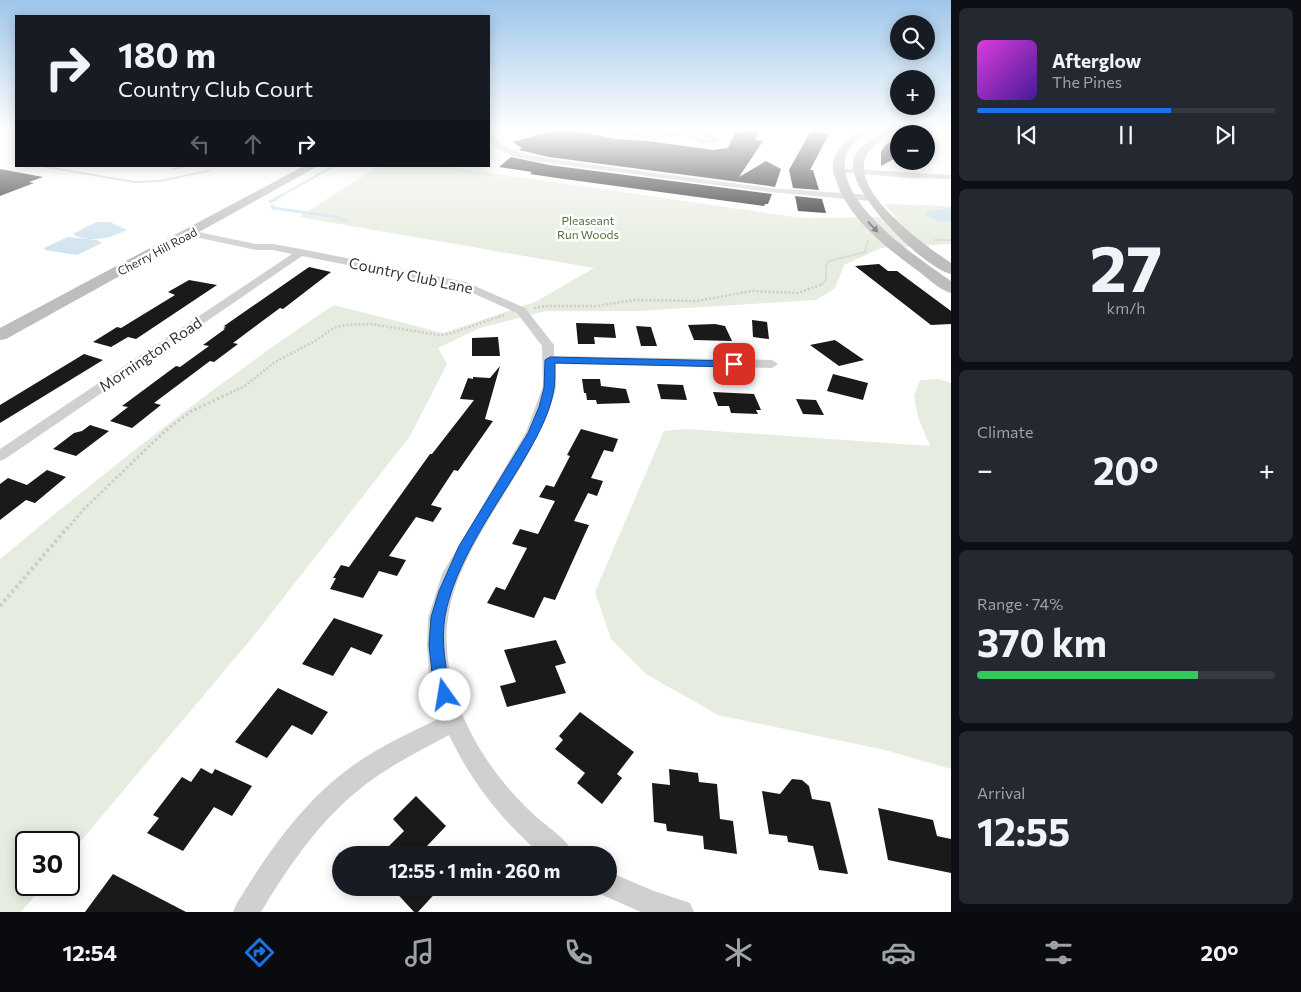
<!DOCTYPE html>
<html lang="en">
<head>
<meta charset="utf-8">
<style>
  body { margin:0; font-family:Commissioner,sans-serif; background:#242831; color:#f1f3f6; height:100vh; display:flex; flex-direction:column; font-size:19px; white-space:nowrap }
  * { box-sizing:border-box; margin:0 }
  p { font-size:16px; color:#9ea1a6 }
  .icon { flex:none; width:28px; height:28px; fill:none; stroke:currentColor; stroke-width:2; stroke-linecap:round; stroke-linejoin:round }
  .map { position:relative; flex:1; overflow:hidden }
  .panel { display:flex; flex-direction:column; gap:8px; padding:8px; background:#0d0f14; width:350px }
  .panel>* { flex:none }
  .guide { position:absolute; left:15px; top:15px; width:475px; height:152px; border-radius:0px; box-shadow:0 2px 12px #0003; background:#171b24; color:#f1f3f6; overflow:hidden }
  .tools { position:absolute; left:890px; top:15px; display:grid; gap:10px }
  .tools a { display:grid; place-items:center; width:45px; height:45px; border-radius:50%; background:#171b24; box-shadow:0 2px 12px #0003; font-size:25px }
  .speed { position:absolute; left:15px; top:831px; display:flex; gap:10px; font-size:25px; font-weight:700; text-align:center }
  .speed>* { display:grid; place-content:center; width:65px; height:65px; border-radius:50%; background:#171b24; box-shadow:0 2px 12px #0003; line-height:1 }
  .speed .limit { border:2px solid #111; border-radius:8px; background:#fff; color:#111 }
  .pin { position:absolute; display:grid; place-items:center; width:42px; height:42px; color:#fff; margin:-21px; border-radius:10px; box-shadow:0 2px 8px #0006 }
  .me { position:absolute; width:55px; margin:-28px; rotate:347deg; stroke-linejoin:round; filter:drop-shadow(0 0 4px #0008) }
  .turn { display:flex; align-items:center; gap:18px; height:105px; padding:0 20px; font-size:22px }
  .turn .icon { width:65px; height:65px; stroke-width:2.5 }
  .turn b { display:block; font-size:35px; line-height:42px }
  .lanes { display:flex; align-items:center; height:48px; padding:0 20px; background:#0003; justify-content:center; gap:25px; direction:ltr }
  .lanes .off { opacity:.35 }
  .big { font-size:38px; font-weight:700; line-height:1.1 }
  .panel .widget { flex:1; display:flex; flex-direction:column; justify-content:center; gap:8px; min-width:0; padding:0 18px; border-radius:8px; background:#242831 }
  .panel .dial { align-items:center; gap:0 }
  .dial b { font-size:65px; line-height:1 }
  .song { display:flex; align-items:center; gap:15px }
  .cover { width:60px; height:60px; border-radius:8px; background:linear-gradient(135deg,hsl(300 70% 55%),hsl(260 70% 35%)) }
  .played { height:5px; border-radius:2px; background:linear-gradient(90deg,#1a73e8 65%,#363941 65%) }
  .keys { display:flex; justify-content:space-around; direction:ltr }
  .heat { display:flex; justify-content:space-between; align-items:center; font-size:28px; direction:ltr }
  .charge { height:8px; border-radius:4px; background:linear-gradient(90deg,#34c759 74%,#363941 0) }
  .trip { position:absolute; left:332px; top:846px; width:285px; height:50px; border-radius:25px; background:#171b24; box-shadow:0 2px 12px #0003; font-weight:700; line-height:50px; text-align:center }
  .menu { display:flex; height:80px; justify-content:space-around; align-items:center; background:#090b0e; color:#9ea1a6 }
  .menu .icon { width:35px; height:35px }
  .menu .current { color:#1a73e8 }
  .menu b { font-size:22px; color:#f1f3f6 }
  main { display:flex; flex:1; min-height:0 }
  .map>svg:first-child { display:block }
  .green { fill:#e6ecdf }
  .water { fill:#cfe2ee }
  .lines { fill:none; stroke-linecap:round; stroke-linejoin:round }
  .stream-far1 { stroke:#cfe2ee; stroke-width:2.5 }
  .stream { stroke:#cfe2ee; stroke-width:3 }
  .building { fill:#1a1a1a }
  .path-far3 { stroke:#cdcdcd; stroke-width:2; stroke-dasharray:1 1; stroke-linecap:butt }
  .path-far2 { stroke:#cdcdcd; stroke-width:2.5; stroke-dasharray:2 2; stroke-linecap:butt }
  .path-far1 { stroke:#cdcdcd; stroke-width:3; stroke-dasharray:2.5 2.5; stroke-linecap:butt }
  .path { stroke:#cdcdcd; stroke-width:4; stroke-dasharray:3 3; stroke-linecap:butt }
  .lane { fill:#d0d0d0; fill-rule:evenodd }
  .street { fill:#d0d0d0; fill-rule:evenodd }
  .secondary { fill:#bdbdbd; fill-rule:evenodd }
  .oneway { fill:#6a6a6a }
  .route { fill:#1a73e8; stroke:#114b97 }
  .labels { text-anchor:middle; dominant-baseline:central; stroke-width:5; stroke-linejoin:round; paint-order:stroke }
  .far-park-label { font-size:12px; fill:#56703f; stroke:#fff }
  .far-street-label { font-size:12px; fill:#333; stroke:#fff }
  .street-label { font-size:15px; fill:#333; stroke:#fff }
</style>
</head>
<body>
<main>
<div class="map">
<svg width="951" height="912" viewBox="0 0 951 912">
  <rect width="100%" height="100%" fill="#fff"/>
  <g class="green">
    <path d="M379,166H443L802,218L896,217L884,204L951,206V244L881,248L844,265L835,288L816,300L638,311H545L480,328L438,348L447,364L410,436L251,639L69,855V842H26V885H44L21,912H0V559C108,470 217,382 334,305L443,333L535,302L594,268L299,217Z"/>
    <polygon points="939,379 951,383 951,769 885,750 718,715 646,674 611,639 595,592 664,431 686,429 930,446 918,417 914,396 920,380"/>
  </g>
  <g class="water">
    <polygon points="951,208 951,221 941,222 926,216 925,212"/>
    <path d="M96,222H110L127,230C111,238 89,244 73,234Z"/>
    <polygon points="68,237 97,240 102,243 77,255 45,250 44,248"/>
  </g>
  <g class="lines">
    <polyline class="stream-far1" points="275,199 334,166"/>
    <g class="stream">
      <polyline points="270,202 277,198"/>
      <polyline points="272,206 273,208 337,217 346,221"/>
    </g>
  </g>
  <g class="building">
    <polygon points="554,130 571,130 616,139 648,141 713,150 728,148 735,132 759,130 755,140 763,141 739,177 766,161 781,169 775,187 769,186 549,157 519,150 522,148 513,142"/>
    <polygon points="814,131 829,134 810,170 813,170 819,190 793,188 789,170 809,134"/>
    <polygon points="899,135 899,156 881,166 881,152 885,146"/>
    <polygon points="511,157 549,165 772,194 768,204 765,204 764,206 564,179 530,174 532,172 499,167"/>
    <polygon points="0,169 43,177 29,182 34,183 0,196"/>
    <polygon points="795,196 822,199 826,213 798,211"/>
    <polygon points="879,264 888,271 897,271 951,311 951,324 931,325 855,266"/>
    <polygon points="309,267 331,272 283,309 280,308 233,343 238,344 214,362 210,361 154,403 161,405 132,428 110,421 128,407 122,406 176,366 180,367 209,346 203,345 225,329 223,328 226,327 224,326"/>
    <polygon points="189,280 217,285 136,339 128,337 111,347 93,342 117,327 121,328 175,295 168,292"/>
    <polygon points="752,320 767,322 769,339 753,337"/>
    <polygon points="576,323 614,324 616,338 594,337 595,344 578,344"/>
    <polygon points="715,324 725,326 732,341 694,340 688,325"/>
    <polygon points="636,326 651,327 657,346 641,346"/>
    <polygon points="498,337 500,356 472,356 472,338"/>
    <polygon points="835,340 864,360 839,366 810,345"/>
    <polygon points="84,354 103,360 0,423 0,405"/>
    <polygon points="500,366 485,419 493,421 458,471 454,470 431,505 442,508 433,522 416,517 389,556 406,560 397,576 379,571 363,598 330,589 336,578 333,578 341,565 349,567 430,454 432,454 474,400 460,399 468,378 473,379 473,377 490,378"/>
    <polygon points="833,374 868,383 863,400 827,391"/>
    <polygon points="582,379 600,379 601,386 626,389 630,403 597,404 596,400 587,400 586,393 584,393"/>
    <polygon points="657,384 683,385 687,400 661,399"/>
    <polygon points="713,392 754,394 761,410 756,410 758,414 731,413 729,406 718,406"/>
    <polygon points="796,399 816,400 824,415 803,414"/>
    <polygon points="90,425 109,431 76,456 53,449 74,433 82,431"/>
    <polygon points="581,429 618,439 613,452 604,450 591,478 603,481 597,496 588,493 574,521 589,525 555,600 544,597 534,618 487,603 496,587 505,590 527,548 512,544 520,529 538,534 555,501 539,497 546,485 554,487 570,456 567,455"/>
    <polygon points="47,470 66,477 35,503 26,500 0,520 0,484 8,478 27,485"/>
    <polygon points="334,618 383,635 371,655 351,647 333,676 302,664"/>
    <polygon points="556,640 566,663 555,666 566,693 507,707 500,686 516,682 504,650"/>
    <polygon points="278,688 328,712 312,735 292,725 267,758 235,742"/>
    <polygon points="580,712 634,752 617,774 622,778 602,804 577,783 585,773 555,749 563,740 559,736"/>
    <polygon points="201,768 212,774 215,769 252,786 232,816 214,807 183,851 147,833 159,818 153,815 182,777 191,782"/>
    <polygon points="669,769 698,773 699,782 717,784 720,819 733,821 737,854 704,849 703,836 667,831 666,824 654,822 652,783 670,785"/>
    <polygon points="792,779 802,780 809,786 812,799 830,802 848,874 819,870 813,846 788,842 787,836 769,834 762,791 780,794"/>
    <polygon points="416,796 446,826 427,846 436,855 380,855 404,831 393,819"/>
    <polygon points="878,808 933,820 937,836 951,839 951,873 888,860"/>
    <polygon points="113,874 186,912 85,912"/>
    <polygon points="392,888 440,888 418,912 414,912"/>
  </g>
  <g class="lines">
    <g class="path-far3">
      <polyline points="934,240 951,240"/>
      <polyline points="821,285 826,280 826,265 829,261 865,252 868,240"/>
    </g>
    <g class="path-far2">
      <polyline points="534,308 547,306 597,306 634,300 697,301 752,291 798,293 823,284"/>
      <polyline points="230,393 245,386 275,362 315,341 334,328 345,325 371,324 439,335 449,334 504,315"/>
    </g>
    <polyline class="path-far1" points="67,529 83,510 164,432 190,412 232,392"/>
    <polyline class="path" points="0,606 68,527"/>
    <g class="lane">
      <polygon points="36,166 46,166 134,181 160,180 209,170 211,171 160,182 134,183"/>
      <polygon points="180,166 189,166 173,170 171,169"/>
    </g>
    <g class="street">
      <path d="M489,130H492C497,152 531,155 549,159L769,188L871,195L875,198L871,201L769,192L549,163C529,160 502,157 489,140Z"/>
      <path d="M595,130L654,134L714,130L709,132L721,140L703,144L685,136L640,137ZM702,134L710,139L704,140L694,135Z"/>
      <polygon points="836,168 951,175 951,179 909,178 839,172 836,172"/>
      <path d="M189,230L256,244H273L301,249L466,282L525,308L554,345V356L772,360L778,364L772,368L555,364C555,371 557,380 556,387C552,408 537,437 527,456C499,506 456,561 448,618C444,645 449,675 457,700C471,742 498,780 529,810C543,825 566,836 574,855H542C502,821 472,783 449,735C423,749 397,762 373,779C325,813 291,862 261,912H233L237,903C269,851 304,800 355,764C382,745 412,732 442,717L429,673L427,646L428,618L442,574L526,432L543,386L542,346L517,313L459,287L302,256L5,459L0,461V449L292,254L273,250H256L186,235V231Z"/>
      <polygon points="609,872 654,891 690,903 694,912 641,912 600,894 597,888 609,888"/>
    </g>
    <g class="secondary">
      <path d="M860,130H870C864,137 851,143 848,151C827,198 918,258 951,281V293C940,290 931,281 922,274C890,250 849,221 836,180C835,177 833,173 833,169C832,151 847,141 860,130Z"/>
      <path d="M883,130H894C884,141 866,146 864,164C860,199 925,245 951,263V274C924,268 849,194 853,163C856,147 870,139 883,130Z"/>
      <polygon points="304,166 318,166 6,339 0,340 0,328"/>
    </g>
  </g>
  <defs><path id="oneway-solid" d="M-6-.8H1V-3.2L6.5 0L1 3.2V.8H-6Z" transform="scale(1.25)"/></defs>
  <use class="oneway" href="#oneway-solid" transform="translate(873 227) rotate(46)"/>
  <linearGradient id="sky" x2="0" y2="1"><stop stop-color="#9ec6ea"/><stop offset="0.5" stop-color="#fff"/><stop offset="1" stop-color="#fff" stop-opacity="0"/></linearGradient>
  <rect width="951" height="258" fill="url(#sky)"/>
  <path class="route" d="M550,357L734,361L739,364L734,367L555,363C555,371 555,381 554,389C549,418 534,442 520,466C493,511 455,563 445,616C441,641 445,671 453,695L451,700L445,702L439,700L433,682L429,645L431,617L439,591L459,546L528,433L539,407L544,388L545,360Z"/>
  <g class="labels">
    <g class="far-park-label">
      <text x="588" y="220">Pleaseant<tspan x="588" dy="14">Run Woods</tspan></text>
    </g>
    <g class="far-street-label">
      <text transform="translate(157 251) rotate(-28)">Cherry Hill Road</text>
    </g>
    <g class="street-label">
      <text transform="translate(411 275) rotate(12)">Country Club Lane</text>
      <text transform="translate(150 354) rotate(-34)">Mornington Road</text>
    </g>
  </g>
</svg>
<div class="tools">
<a><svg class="icon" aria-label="search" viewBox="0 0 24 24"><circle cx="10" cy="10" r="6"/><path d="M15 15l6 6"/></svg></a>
<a>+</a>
<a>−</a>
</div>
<div class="speed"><div class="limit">30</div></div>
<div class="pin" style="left:734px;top:364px;background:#d93025"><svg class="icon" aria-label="arrive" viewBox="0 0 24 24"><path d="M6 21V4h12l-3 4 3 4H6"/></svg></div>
<svg class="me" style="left:445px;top:695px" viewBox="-20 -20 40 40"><circle r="19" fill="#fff"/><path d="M0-13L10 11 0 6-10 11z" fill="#1a73e8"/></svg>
<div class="trip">12:55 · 1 min · 260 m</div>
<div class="guide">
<div class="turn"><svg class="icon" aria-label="right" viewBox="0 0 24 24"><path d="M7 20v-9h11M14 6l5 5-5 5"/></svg><div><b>180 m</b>Country Club Court</div></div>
<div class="lanes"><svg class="icon off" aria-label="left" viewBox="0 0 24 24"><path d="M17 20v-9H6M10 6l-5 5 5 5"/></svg><svg class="icon off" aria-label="ahead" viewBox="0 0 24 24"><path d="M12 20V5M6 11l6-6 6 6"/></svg><svg class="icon" aria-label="right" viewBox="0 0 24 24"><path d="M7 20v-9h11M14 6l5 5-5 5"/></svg></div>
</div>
</div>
<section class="panel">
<div class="widget">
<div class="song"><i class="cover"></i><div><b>Afterglow</b><p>The Pines</p></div></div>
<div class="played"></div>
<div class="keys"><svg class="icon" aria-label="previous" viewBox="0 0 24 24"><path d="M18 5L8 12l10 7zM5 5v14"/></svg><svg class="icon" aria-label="pause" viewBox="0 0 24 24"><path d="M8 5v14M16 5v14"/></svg><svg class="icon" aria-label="next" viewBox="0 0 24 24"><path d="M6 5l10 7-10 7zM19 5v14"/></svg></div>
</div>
<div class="widget dial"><b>27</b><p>km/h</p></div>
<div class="widget"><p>Climate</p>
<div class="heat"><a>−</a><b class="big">20°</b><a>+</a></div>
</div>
<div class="widget"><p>Range · 74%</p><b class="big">370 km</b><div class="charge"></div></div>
<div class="widget"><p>Arrival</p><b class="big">12:55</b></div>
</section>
</main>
<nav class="menu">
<b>12:54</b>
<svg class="icon current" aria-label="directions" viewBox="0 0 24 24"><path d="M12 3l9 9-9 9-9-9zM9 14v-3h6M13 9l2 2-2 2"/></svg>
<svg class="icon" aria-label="music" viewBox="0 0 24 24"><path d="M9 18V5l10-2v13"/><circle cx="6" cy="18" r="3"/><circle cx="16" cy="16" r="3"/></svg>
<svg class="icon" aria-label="phone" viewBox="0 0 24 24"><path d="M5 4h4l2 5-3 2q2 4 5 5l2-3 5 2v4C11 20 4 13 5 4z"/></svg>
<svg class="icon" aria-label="climate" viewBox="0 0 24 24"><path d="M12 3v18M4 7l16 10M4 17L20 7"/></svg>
<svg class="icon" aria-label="car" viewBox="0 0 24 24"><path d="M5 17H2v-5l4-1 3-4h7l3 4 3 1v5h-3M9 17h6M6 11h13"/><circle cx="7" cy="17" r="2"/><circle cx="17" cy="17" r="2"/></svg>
<svg class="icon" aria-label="filters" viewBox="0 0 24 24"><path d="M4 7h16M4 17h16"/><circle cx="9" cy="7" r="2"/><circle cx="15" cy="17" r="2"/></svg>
<b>20°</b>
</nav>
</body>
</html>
